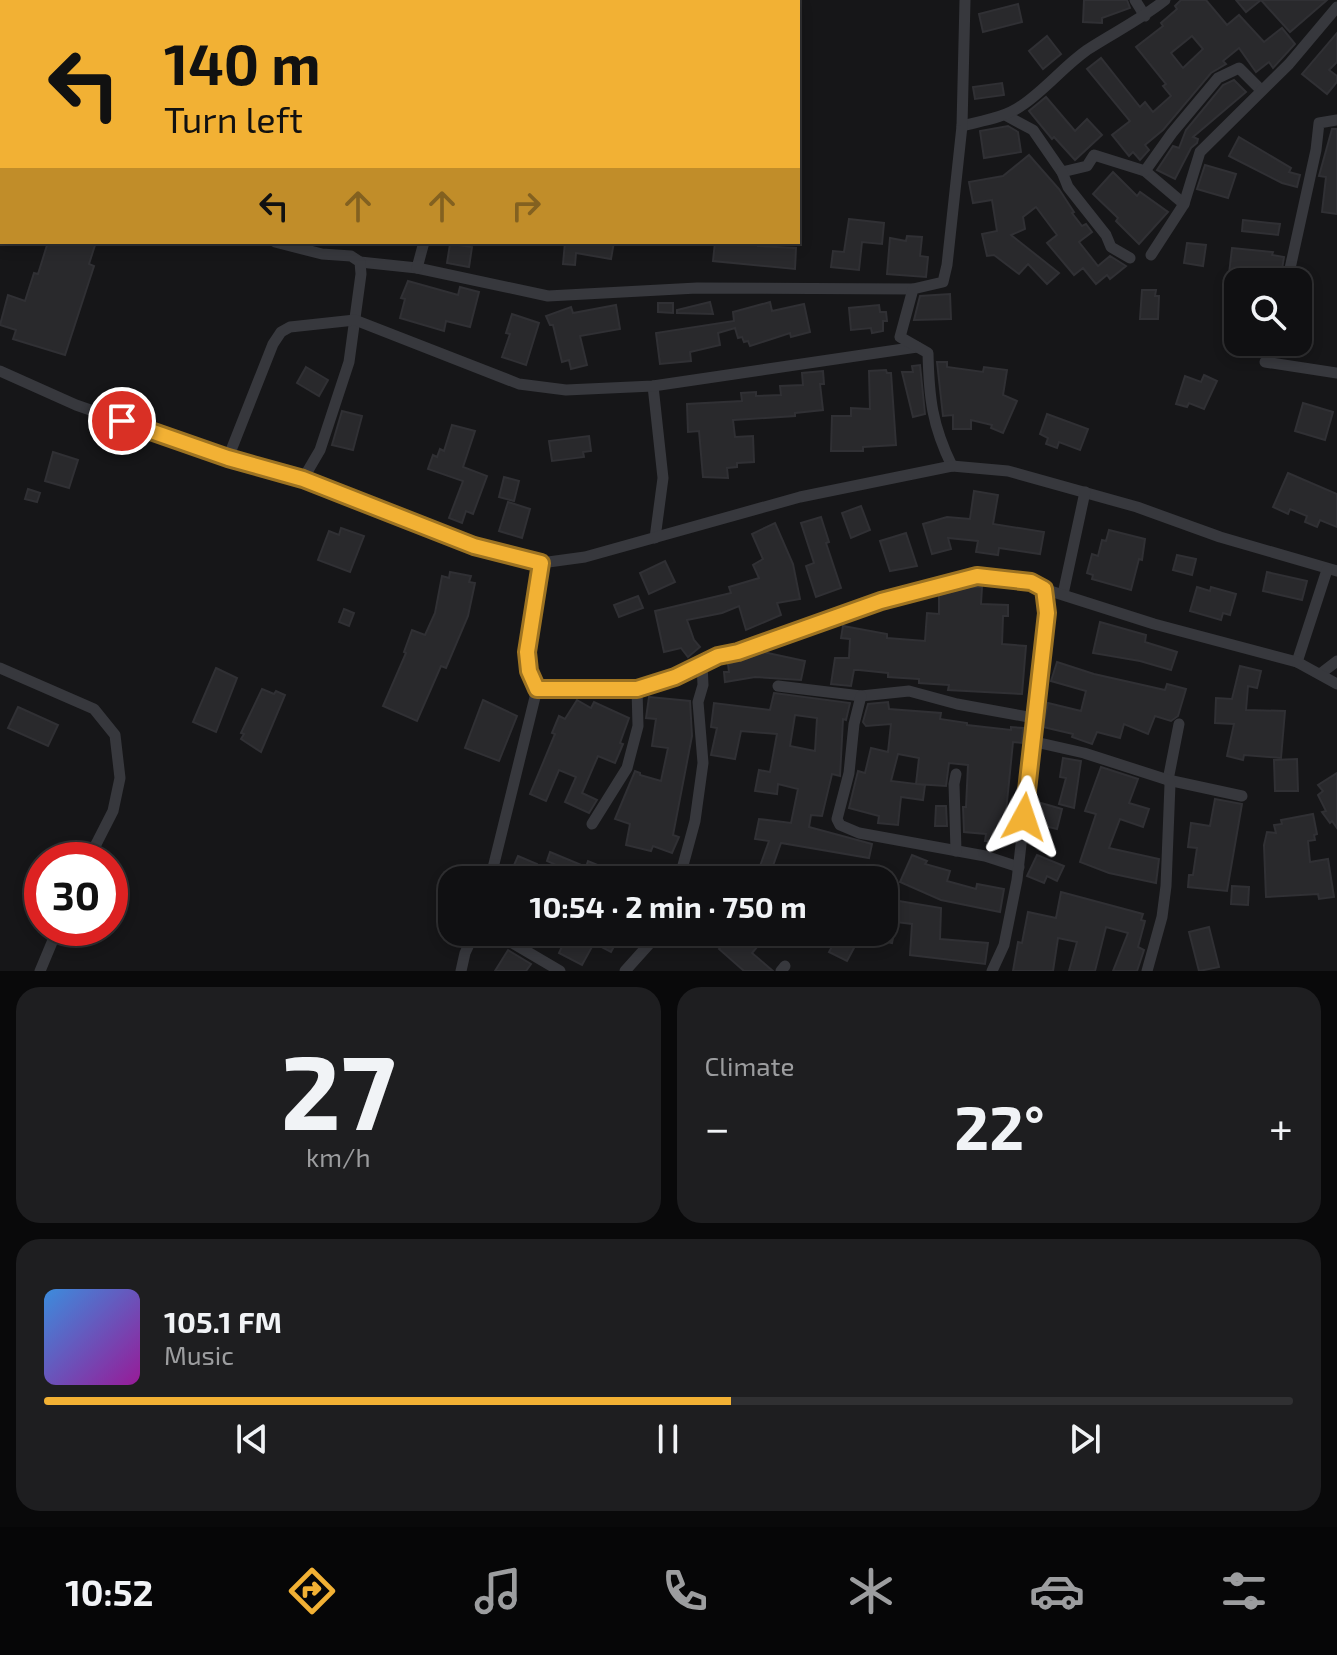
<!DOCTYPE html>
<html lang="en">
<head>
<meta charset="utf-8">
<style>
  body { margin:0; font-family:"Exo 2",sans-serif; background:#1e1e20; color:#f1f3f6; height:100vh; display:flex; flex-direction:column; font-size:30px; white-space:nowrap }
  * { box-sizing:border-box; margin:0 }
  p { font-size:26px; color:#9c9d9f }
  .icon { flex:none; width:44px; height:44px; fill:none; stroke:currentColor; stroke-width:2; stroke-linecap:round; stroke-linejoin:round }
  .map { position:relative; height:971px; overflow:hidden }
  .panel { display:flex; flex-direction:column; gap:16px; padding:16px; background:#09090a; flex:1 }
  .panel>* { flex:none }
  .hud { position:absolute; left:0px; top:0px; width:800px; height:244px; box-shadow:0 4px 12px #0003,0 0 0 2px #303032; background:#f2b134; color:#111; overflow:hidden }
  .fabs { position:absolute; left:1224px; top:268px; display:grid; gap:16px }
  .fabs a { display:grid; place-items:center; width:88px; height:88px; border-radius:16px; background:#101012; box-shadow:0 4px 12px #0003,0 0 0 2px #303032; font-size:40px }
  .speed { position:absolute; left:24px; top:842px; display:flex; gap:16px; font-size:40px; font-weight:700; text-align:center }
  .speed>* { display:grid; place-content:center; width:104px; height:104px; border-radius:50%; background:#101012; box-shadow:0 4px 12px #0003,0 0 0 2px #303032; line-height:1 }
  .speed .limit { border:12px solid #d22; background:#fff; color:#111 }
  .pin { position:absolute; display:grid; place-items:center; width:68px; height:68px; color:#fff; margin:-34px; border:4px solid #fff; border-radius:50%; box-shadow:0 2px 8px #0007 }
  .me { position:absolute; width:88px; margin:-44px; rotate:5deg; stroke-linejoin:round; filter:drop-shadow(0 0 6px #0008) }
  .turn { display:flex; align-items:center; gap:28px; height:168px; padding:0 32px; font-size:36px }
  .turn .icon { width:104px; height:104px; stroke-width:2.5 }
  .turn b { display:block; font-size:56px; line-height:68px }
  .lanes { display:flex; align-items:center; height:76px; padding:0 32px; background:#0003; justify-content:center; gap:40px; direction:ltr }
  .lanes .off { opacity:.35 }
  .big { font-size:60px; font-weight:700; line-height:1.1 }
  .panel .card { flex:1; display:flex; flex-direction:column; justify-content:center; gap:12px; min-width:0; padding:0 28px; border-radius:24px; background:#1e1e20 }
  .panel .dial { align-items:center; gap:0 }
  .dial b { font-size:104px; line-height:1 }
  .song { display:flex; align-items:center; gap:24px }
  .cover { width:96px; height:96px; border-radius:12px; background:linear-gradient(135deg,hsl(210 70% 55%),hsl(300 70% 35%)) }
  .played { height:8px; border-radius:4px; background:linear-gradient(90deg,#f2b134 55%,#303032 55%) }
  .keys { display:flex; justify-content:space-around; direction:ltr }
  .heat { display:flex; justify-content:space-between; align-items:center; font-size:44px; direction:ltr }
  .panel .tiles { flex:1; display:grid; gap:16px; grid-template-columns:1fr 1fr }
  .card:last-child { grid-column:span 2 }
  .trip { position:absolute; left:438px; top:866px; width:460px; height:80px; border-radius:24px; background:#101012; box-shadow:0 4px 12px #0003,0 0 0 2px #303032; font-weight:700; line-height:80px; text-align:center }
  .tabs { display:flex; height:128px; justify-content:space-around; align-items:center; background:#060607; color:#9c9d9f }
  .tabs .icon { width:56px; height:56px }
  .tabs .active { color:#f2b134 }
  .tabs b { font-size:36px; color:#f1f3f6 }
  .map>svg:first-child { display:block }
  .building { fill:#29292c; stroke:#303034; stroke-width:2; fill-rule:evenodd }
  .lines { fill:none; stroke-linecap:round; stroke-linejoin:round }
  .street { stroke:#37383d; stroke-width:11 }
  .route-casing { stroke:#9d7322; stroke-width:20 }
  .route { stroke:#f2b134; stroke-width:14 }
</style>
</head>
<body>
<div class="map">
<svg width="1337" height="971" viewBox="0 0 1337 971">
  <rect width="100%" height="100%" fill="#161618"/>
  <g class="building">
    <polygon points="1084,0 1127,0 1130,8 1102,18 1102,23 1083,22"/>
    <path d="M1181,0H1206L1227,25L1239,15L1264,42L1282,28L1295,44L1273,68L1269,62L1256,72L1239,48L1223,61L1226,64L1211,73L1163,130L1145,145L1149,150L1140,160L1133,152L1129,156L1112,135L1130,121L1087,69L1101,58L1140,107L1145,102L1153,112L1171,96L1163,86L1166,84L1136,47L1163,26L1161,23L1177,9L1175,6ZM1192,36L1203,49L1183,68L1171,53Z"/>
    <polygon points="1236,0 1327,0 1290,32 1261,0 1246,12"/>
    <polygon points="1018,4 1022,22 983,32 979,14"/>
    <polygon points="1337,33 1337,62 1329,70 1337,76 1337,82 1327,94 1302,74"/>
    <polygon points="1047,36 1061,54 1043,69 1029,51"/>
    <polygon points="1234,80 1246,92 1193,137 1198,139 1197,143 1191,148 1175,179 1157,170 1173,146 1179,148 1186,130 1223,85"/>
    <polygon points="1002,83 1004,95 975,99 973,87"/>
    <polygon points="1046,97 1075,131 1087,119 1102,135 1075,160 1054,137 1052,139 1029,111"/>
    <polygon points="1008,126 1018,132 1021,152 984,158 980,131"/>
    <polygon points="1332,129 1337,129 1337,214 1322,212 1326,177 1319,176"/>
    <polygon points="1239,137 1291,168 1289,172 1300,175 1297,187 1282,183 1229,156"/>
    <polygon points="1029,155 1059,189 1074,212 1072,213 1082,226 1086,224 1092,232 1079,242 1098,266 1110,256 1126,266 1110,279 1107,275 1096,284 1083,268 1074,275 1047,243 1057,235 1036,207 1023,217 1025,229 1011,235 1059,273 1047,284 1028,264 1019,274 994,255 987,256 982,234 997,231 992,200 973,203 969,182 1003,176"/>
    <polygon points="1205,165 1236,174 1228,198 1197,189"/>
    <polygon points="1113,172 1137,196 1140,192 1168,212 1139,244 1116,221 1118,218 1093,194"/>
    <polygon points="849,219 884,223 882,244 862,242 859,270 831,267 833,251 844,252"/>
    <polygon points="1243,220 1280,224 1278,235 1242,231"/>
    <polygon points="907,236 922,237 920,256 928,257 926,277 887,274 890,238 906,241"/>
    <polygon points="48,242 96,242 89,264 94,266 65,355 13,339 16,330 0,325 8,295 25,301 34,273 38,274"/>
    <polygon points="565,242 592,244 592,242 614,242 611,259 576,253 575,265 563,264"/>
    <polygon points="715,242 759,242 758,246 796,248 795,269 713,261"/>
    <polygon points="1187,243 1206,245 1203,266 1184,263"/>
    <polygon points="450,244 472,247 469,267 447,263"/>
    <polygon points="1232,248 1273,252 1272,255 1284,257 1281,275 1247,269 1246,276 1229,274"/>
    <polygon points="408,281 458,295 460,287 479,292 470,327 446,321 444,331 400,318 405,299 401,298"/>
    <polygon points="1142,290 1156,290 1155,296 1159,296 1158,319 1140,319"/>
    <polygon points="950,294 951,319 914,320 920,296"/>
    <polygon points="710,302 713,314 677,313 677,310"/>
    <polygon points="770,302 772,311 804,304 810,332 791,337 790,333 750,346 748,341 744,342 742,337 738,338 735,328 718,333 720,345 690,352 691,361 660,364 656,333 734,321 733,312"/>
    <polygon points="658,303 673,303 673,313 658,312"/>
    <polygon points="616,305 620,329 580,336 587,365 571,369 569,360 562,362 553,325 550,325 546,316 571,307 573,313"/>
    <polygon points="879,305 880,312 886,312 887,321 883,321 883,331 872,333 871,328 851,330 849,308"/>
    <polygon points="512,314 539,323 526,365 502,357 510,334 506,333"/>
    <polygon points="937,362 947,362 947,367 983,372 984,367 1007,370 1003,395 1017,401 1003,433 991,428 992,425 971,420 971,429 953,429 953,415 943,416"/>
    <polygon points="920,365 925,414 913,417 902,372 913,372 912,366"/>
    <polygon points="306,367 328,380 319,396 297,383"/>
    <polygon points="886,370 887,373 891,373 896,445 863,447 863,451 831,451 832,416 851,416 851,408 870,409 869,371"/>
    <polygon points="823,371 824,384 820,384 823,410 795,413 795,416 733,420 735,437 753,436 754,462 737,463 737,467 727,468 728,478 703,477 699,431 688,432 687,404 742,401 741,393 756,392 756,396 781,395 780,386 803,385 802,373"/>
    <polygon points="1204,375 1217,381 1204,409 1189,403 1187,407 1176,404 1185,376 1201,382"/>
    <polygon points="1303,403 1333,412 1325,440 1295,431"/>
    <polygon points="342,411 362,416 353,450 332,445"/>
    <polygon points="1047,414 1088,429 1080,450 1059,442 1057,448 1046,444 1048,438 1040,434"/>
    <polygon points="452,425 475,431 463,467 487,476 473,514 466,511 462,523 449,518 463,481 428,469 433,455 437,457 440,449 444,451"/>
    <polygon points="589,436 591,451 583,452 584,457 552,461 549,441"/>
    <polygon points="53,452 78,460 69,488 45,481"/>
    <polygon points="1288,473 1337,494 1337,527 1320,520 1317,527 1305,522 1307,516 1290,509 1288,514 1273,507"/>
    <polygon points="504,477 519,481 514,501 499,497"/>
    <polygon points="28,489 40,493 37,502 25,499"/>
    <polygon points="974,491 998,495 993,524 1044,532 1040,554 999,548 998,555 976,552 978,541 948,538 951,549 932,554 923,524 947,517 970,519"/>
    <polygon points="508,502 530,509 522,538 499,531"/>
    <polygon points="861,506 870,530 851,538 842,513"/>
    <polygon points="821,517 829,542 826,543 841,588 816,597 806,566 814,563 801,523"/>
    <polygon points="775,523 793,564 800,599 777,603 781,615 746,630 739,606 722,613 687,620 694,640 700,647 688,657 681,648 664,652 655,611 731,593 729,587 759,578 753,565 763,559 752,534"/>
    <polygon points="341,528 364,536 350,572 318,560 329,531 339,535"/>
    <polygon points="1109,530 1145,539 1142,560 1139,559 1131,590 1092,579 1093,575 1087,573 1092,554 1098,556 1102,540 1106,541"/>
    <polygon points="906,533 917,566 890,571 880,541"/>
    <polygon points="1177,555 1196,559 1192,575 1173,570"/>
    <polygon points="665,561 675,582 649,594 640,573"/>
    <polygon points="450,572 471,576 469,582 475,583 468,616 446,668 441,666 417,721 383,706 406,653 404,652 412,630 425,635 435,613 442,576 449,578"/>
    <polygon points="1267,572 1307,581 1302,600 1263,591"/>
    <polygon points="970,587 982,587 981,604 1008,605 1008,616 1003,616 1002,644 1026,646 1022,694 948,690 949,685 919,683 919,679 888,677 888,673 859,670 854,670 851,686 831,684 835,658 849,658 850,639 841,638 843,626 887,634 887,638 925,641 927,613 939,614 939,595"/>
    <polygon points="1197,587 1210,591 1211,587 1236,594 1230,615 1223,613 1221,620 1190,611"/>
    <polygon points="638,596 643,608 619,617 614,605"/>
    <polygon points="344,609 354,613 349,626 339,622"/>
    <polygon points="1100,622 1146,635 1145,642 1177,652 1171,670 1140,661 1093,653"/>
    <polygon points="763,652 805,661 801,680 755,677 725,682 724,672 729,672 728,664"/>
    <polygon points="1057,662 1094,674 1165,690 1167,684 1186,689 1178,716 1171,721 1155,716 1148,734 1124,724 1120,738 1097,732 1092,744 1072,737 1073,734 1043,727 1048,703 1081,711 1086,691 1051,681"/>
    <polygon points="1240,666 1261,671 1257,688 1248,686 1246,710 1285,711 1281,758 1244,755 1243,760 1227,756 1234,724 1215,723 1216,698 1232,699"/>
    <polygon points="216,668 237,678 216,732 193,722"/>
    <polygon points="262,689 274,694 276,691 285,695 261,752 241,739 244,734 241,733"/>
    <path d="M774,693L850,703L846,720L843,719L840,776L832,774L822,816L811,815L809,827L872,844L869,858L781,843L768,880H755L769,841L755,839L759,819L791,823L798,789L778,784L777,794L755,791L759,770L770,772L777,734L741,731L735,759L711,755L717,728L711,727L714,703L770,710ZM795,715L817,718L815,751L790,746Z"/>
    <polygon points="649,697 690,701 692,736 673,835 679,837 672,853 653,846 651,851 626,845 630,824 615,819 635,771 640,773 640,775 661,781 668,748 652,746 656,719 646,718"/>
    <polygon points="483,700 517,716 499,761 465,748"/>
    <polygon points="577,700 591,708 594,702 629,718 620,743 623,744 615,763 598,756 582,793 597,800 589,813 565,802 576,777 559,770 546,801 530,794 555,734 552,733 559,716 565,719"/>
    <polygon points="888,702 889,709 941,713 940,719 967,723 967,725 1011,730 1011,727 1023,728 1022,743 1013,742 1003,842 985,841 986,834 964,832 963,807 966,807 968,765 949,763 946,786 916,784 919,758 898,754 891,781 925,785 923,800 901,797 898,825 878,823 879,816 849,808 858,771 865,773 871,748 888,752 891,724 866,726 863,722 868,704"/>
    <polygon points="18,707 58,725 48,746 8,728"/>
    <polygon points="1063,758 1081,761 1074,808 1059,804 1066,778 1060,777"/>
    <polygon points="1297,759 1298,791 1275,791 1274,760"/>
    <polygon points="1101,767 1138,779 1129,803 1149,809 1143,827 1120,819 1109,848 1159,859 1156,883 1109,873 1080,862 1096,814 1085,811"/>
    <polygon points="1337,773 1337,828 1332,821 1330,823 1322,812 1326,811 1318,795 1323,791 1318,785"/>
    <polygon points="1215,799 1242,804 1227,891 1188,887 1189,875 1193,875 1197,848 1188,847 1191,823 1210,826"/>
    <polygon points="1041,803 1062,809 1057,829 1036,824"/>
    <polygon points="936,806 946,806 947,826 935,826"/>
    <polygon points="1313,814 1317,834 1314,835 1315,840 1308,841 1310,862 1328,859 1334,897 1319,899 1318,894 1266,897 1264,845 1267,832 1276,833 1274,825 1282,824 1281,820"/>
    <polygon points="550,852 586,867 588,861 634,880 590,880 547,861"/>
    <polygon points="912,855 927,861 925,864 950,871 947,881 976,889 977,884 1004,889 1000,912 941,900 900,882"/>
    <polygon points="1037,855 1064,866 1057,881 1047,876 1044,883 1027,876"/>
    <polygon points="518,856 537,864 531,880 511,872"/>
    <polygon points="640,871 666,873 666,880 639,880"/>
    <polygon points="1232,886 1249,887 1248,905 1231,904"/>
    <polygon points="1061,892 1143,914 1141,920 1145,921 1138,947 1144,950 1137,971 1113,971 1128,933 1106,927 1095,971 1069,971 1077,942 1058,938 1053,971 1013,971 1018,942 1022,943 1028,912 1056,918"/>
    <polygon points="887,899 941,908 940,939 988,943 985,964 910,955 912,924 896,922 892,943 882,941 887,920 884,920"/>
    <polygon points="1209,927 1219,967 1199,971 1189,932"/>
    <polygon points="540,932 622,932 611,952 594,943 582,965 559,953 564,942"/>
    <polygon points="733,932 739,932 758,946 752,953 773,971 744,971 719,949"/>
    <polygon points="836,939 854,948 847,961 829,952"/>
    <polygon points="508,950 531,964 526,971 495,971"/>
  </g>
  <g class="lines">
    <g class="street">
      <polyline points="469,0 469,2"/>
      <polyline points="1135,0 1145,16"/>
      <polyline points="258,2 259,0"/>
      <polyline points="1005,115 1033,130 1062,172 1087,166 1094,155 1145,171 1184,204"/>
      <path d="M962,126C981,121 1004,118 1021,106C1045,90 1063,67 1087,50C1113,33 1140,20 1165,0"/>
      <polyline points="1145,171 1172,133 1218,78 1239,68 1261,90"/>
      <polyline points="1062,172 1068,187 1106,235 1111,247 1130,258"/>
      <polyline points="0,174 2,174"/>
      <polyline points="1151,255 1184,204 1200,152 1289,64 1337,7"/>
      <polyline points="360,262 417,268 548,296 697,288 913,289"/>
      <polyline points="417,268 424,242"/>
      <polyline points="1289,273 1316,150 1319,123 1337,120"/>
      <polyline points="1265,362 1337,373"/>
      <polyline points="0,371 76,405 228,458 303,479 320,450 349,362 361,274 360,262 351,256 322,254 275,242"/>
      <polyline points="653,386 663,478 655,538"/>
      <polyline points="228,458 273,344 281,332 290,327 355,320 519,384 566,390 653,386 917,347"/>
      <path d="M952,466C932,425 929,398 928,353L900,337L913,289L943,282L947,265L962,126L965,0"/>
      <polyline points="303,479 474,546 541,563 585,557 800,497 952,466 1008,471 1137,507 1220,537 1337,571"/>
      <polyline points="541,563 527,652 529,671 537,689 637,689 675,677 702,664"/>
      <polyline points="1063,594 1085,492"/>
      <polyline points="1297,662 1327,570"/>
      <polyline points="0,668 94,709 115,735 120,778 113,811 88,860"/>
      <polyline points="1320,674 1337,661"/>
      <polyline points="778,686 861,696 909,691 957,704 1034,718"/>
      <polyline points="861,696 854,724 849,773 837,819 840,825 859,833 985,856 1019,867"/>
      <polyline points="1179,724 1168,780 1242,796"/>
      <polyline points="1031,741 1084,753 1168,780 1170,784 1166,886 1162,917 1147,971"/>
      <polyline points="592,824 627,768 638,726 637,689"/>
      <polyline points="956,851 954,784 956,774"/>
      <polyline points="490,880 537,689"/>
      <polyline points="679,880 695,821 703,763 698,702 703,685 702,664 881,601 977,576 1031,582 1044,589 1154,624 1297,662 1337,684"/>
      <polyline points="494,932 560,971"/>
      <polyline points="40,971 58,928"/>
      <polyline points="461,971 465,953 475,932"/>
      <polyline points="625,971 660,932"/>
      <polyline points="781,971 785,966"/>
      <polyline points="992,971 1004,945 1017,880 1047,613 1044,589"/>
    </g>
  </g>
  <g class="lines">
    <defs>
      <polyline id="route" points="122,421 228,458 303,479 474,546 541,563 527,652 529,671 537,689 637,689 675,677 718,656 738,652 881,601 977,576 1031,582 1044,589 1047,613 1024,817"/>
    </defs>
    <use href="#route" class="route-casing"/>
    <use href="#route" class="route"/>
  </g>
</svg>
<div class="fabs">
<a><svg class="icon" aria-label="search" viewBox="0 0 24 24"><circle cx="10" cy="10" r="6"/><path d="M15 15l6 6"/></svg></a>
</div>
<div class="speed"><div class="limit">30</div></div>
<div class="pin" style="left:122px;top:421px;background:#d93025"><svg class="icon" aria-label="arrive" viewBox="0 0 24 24"><path d="M6 21V4h12l-3 4 3 4H6"/></svg></div>
<svg class="me" style="left:1024px;top:817px" viewBox="-20 -20 40 40"><path d="M0-17L14 15 0 8-14 15z" fill="#f2b134" stroke="#fff" stroke-width="4"/></svg>
<div class="trip">10:54 · 2 min · 750 m</div>
<div class="hud">
<div class="turn"><svg class="icon" aria-label="left" viewBox="0 0 24 24"><path d="M17 20v-9H6M10 6l-5 5 5 5"/></svg><div><b>140 m</b>Turn left</div></div>
<div class="lanes"><svg class="icon" aria-label="left" viewBox="0 0 24 24"><path d="M17 20v-9H6M10 6l-5 5 5 5"/></svg><svg class="icon off" aria-label="ahead" viewBox="0 0 24 24"><path d="M12 20V5M6 11l6-6 6 6"/></svg><svg class="icon off" aria-label="ahead" viewBox="0 0 24 24"><path d="M12 20V5M6 11l6-6 6 6"/></svg><svg class="icon off" aria-label="right" viewBox="0 0 24 24"><path d="M7 20v-9h11M14 6l5 5-5 5"/></svg></div>
</div>
</div>
<section class="panel">
<div class="tiles">
<div class="card dial"><b>27</b><p>km/h</p></div>
<div class="card"><p>Climate</p>
<div class="heat"><a>−</a><b class="big">22°</b><a>+</a></div>
</div>
<div class="card">
<div class="song"><i class="cover"></i><div><b>105.1 FM</b><p>Music</p></div></div>
<div class="played"></div>
<div class="keys"><svg class="icon" aria-label="previous" viewBox="0 0 24 24"><path d="M18 5L8 12l10 7zM5 5v14"/></svg><svg class="icon" aria-label="pause" viewBox="0 0 24 24"><path d="M8 5v14M16 5v14"/></svg><svg class="icon" aria-label="next" viewBox="0 0 24 24"><path d="M6 5l10 7-10 7zM19 5v14"/></svg></div>
</div>
</div>
</section>
<nav class="tabs">
<b>10:52</b>
<svg class="icon active" aria-label="directions" viewBox="0 0 24 24"><path d="M12 3l9 9-9 9-9-9zM9 14v-3h6M13 9l2 2-2 2"/></svg>
<svg class="icon" aria-label="music" viewBox="0 0 24 24"><path d="M9 18V5l10-2v13"/><circle cx="6" cy="18" r="3"/><circle cx="16" cy="16" r="3"/></svg>
<svg class="icon" aria-label="phone" viewBox="0 0 24 24"><path d="M5 4h4l2 5-3 2q2 4 5 5l2-3 5 2v4C11 20 4 13 5 4z"/></svg>
<svg class="icon" aria-label="climate" viewBox="0 0 24 24"><path d="M12 3v18M4 7l16 10M4 17L20 7"/></svg>
<svg class="icon" aria-label="car" viewBox="0 0 24 24"><path d="M5 17H2v-5l4-1 3-4h7l3 4 3 1v5h-3M9 17h6M6 11h13"/><circle cx="7" cy="17" r="2"/><circle cx="17" cy="17" r="2"/></svg>
<svg class="icon" aria-label="filters" viewBox="0 0 24 24"><path d="M4 7h16M4 17h16"/><circle cx="9" cy="7" r="2"/><circle cx="15" cy="17" r="2"/></svg>
</nav>
</body>
</html>
